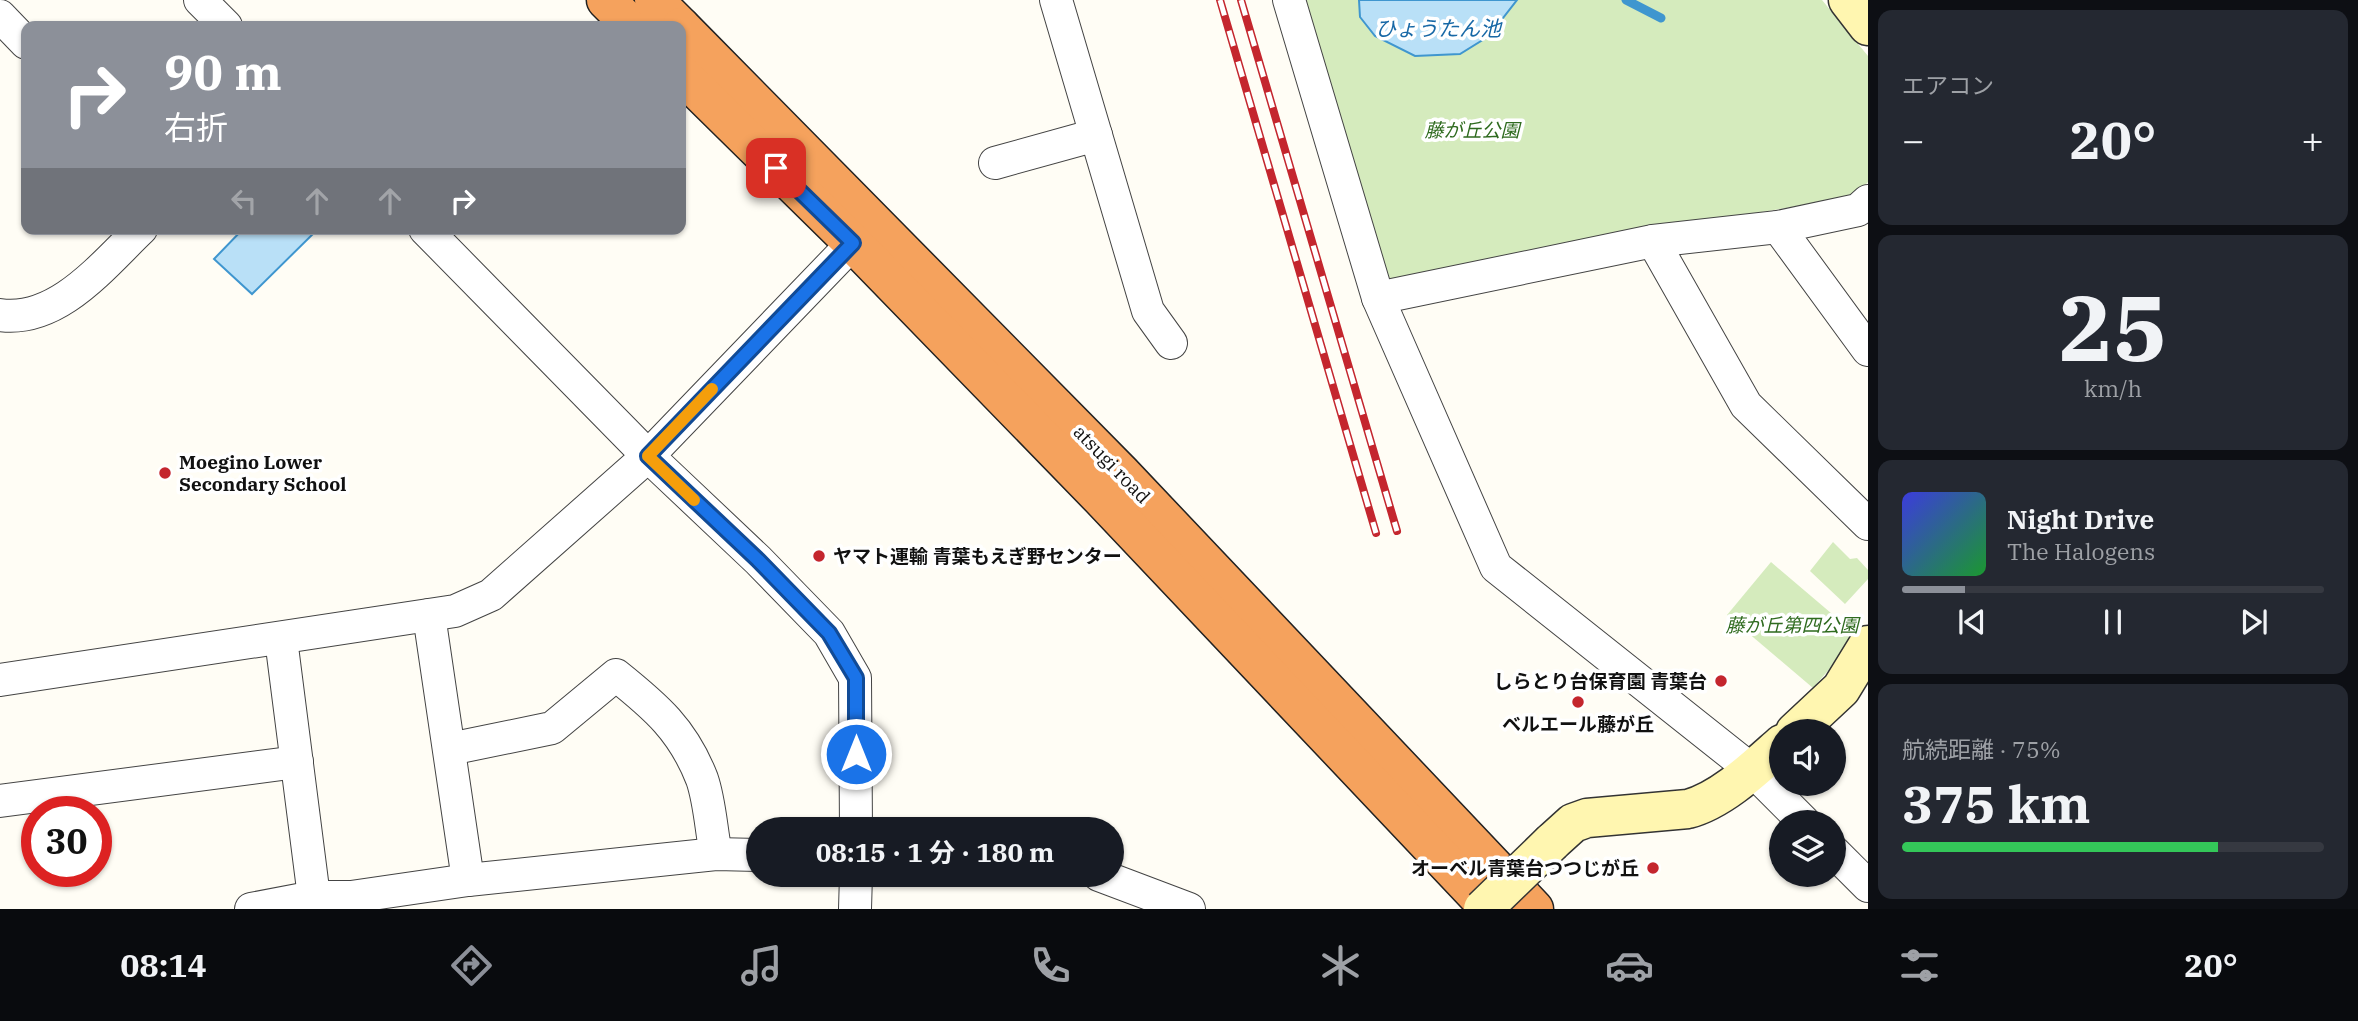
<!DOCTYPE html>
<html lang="ja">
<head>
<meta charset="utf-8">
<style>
  body { margin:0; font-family:"IBM Plex Serif","Noto Sans JP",serif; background:#242831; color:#f1f3f6; height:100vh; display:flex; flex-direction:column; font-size:26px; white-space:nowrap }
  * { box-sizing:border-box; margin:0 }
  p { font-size:23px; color:#9ea1a6 }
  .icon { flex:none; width:38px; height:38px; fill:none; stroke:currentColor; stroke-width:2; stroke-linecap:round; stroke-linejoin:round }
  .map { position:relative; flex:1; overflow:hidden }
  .side { display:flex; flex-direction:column; gap:10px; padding:10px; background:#0d0f14; width:490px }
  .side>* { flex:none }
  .guide { position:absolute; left:21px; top:21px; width:665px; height:214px; border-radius:14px; box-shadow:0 2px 5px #0004; background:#8c9099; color:#fff; overflow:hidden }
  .buttons { position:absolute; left:1769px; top:719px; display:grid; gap:14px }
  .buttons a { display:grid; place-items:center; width:77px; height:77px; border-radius:50%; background:#171b24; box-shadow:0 2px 5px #0004; font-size:35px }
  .speed { position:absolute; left:21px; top:796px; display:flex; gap:14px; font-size:35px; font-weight:700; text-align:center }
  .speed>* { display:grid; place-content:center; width:91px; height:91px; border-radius:50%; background:#171b24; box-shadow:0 2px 5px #0004; line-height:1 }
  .speed .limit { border:10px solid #d22; background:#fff; color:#111 }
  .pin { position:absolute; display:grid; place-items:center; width:60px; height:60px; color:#fff; margin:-30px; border-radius:14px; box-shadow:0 4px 10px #0006 }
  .me { position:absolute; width:77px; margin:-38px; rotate:0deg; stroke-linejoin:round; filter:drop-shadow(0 0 5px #0008) }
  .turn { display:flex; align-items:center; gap:24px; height:147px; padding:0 28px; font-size:32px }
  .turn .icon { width:91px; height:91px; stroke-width:2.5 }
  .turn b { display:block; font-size:49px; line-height:60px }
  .lanes { display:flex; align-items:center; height:66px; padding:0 28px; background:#0003; justify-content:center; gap:35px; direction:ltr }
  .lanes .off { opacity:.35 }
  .big { font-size:52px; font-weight:700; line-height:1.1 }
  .side .tile { flex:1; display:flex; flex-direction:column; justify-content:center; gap:10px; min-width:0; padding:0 24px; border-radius:14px; background:#242831 }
  .side .dial { align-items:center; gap:0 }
  .dial b { font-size:91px; line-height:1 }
  .song { display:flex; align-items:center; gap:21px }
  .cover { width:84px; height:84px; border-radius:10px; background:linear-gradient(135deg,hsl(240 70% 55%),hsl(130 70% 35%)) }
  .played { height:7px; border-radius:4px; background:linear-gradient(90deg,#8c9099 15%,#363941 15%) }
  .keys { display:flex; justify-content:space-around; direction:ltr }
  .heat { display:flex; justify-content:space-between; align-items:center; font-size:38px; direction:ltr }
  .charge { height:10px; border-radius:5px; background:linear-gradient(90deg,#34c759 75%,#363941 0) }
  .trip { position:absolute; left:746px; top:817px; width:378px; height:70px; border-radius:35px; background:#171b24; box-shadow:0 2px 5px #0004; font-weight:700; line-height:70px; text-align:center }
  .tab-bar { display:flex; height:112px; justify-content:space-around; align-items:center; background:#090b0e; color:#9ea1a6 }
  .tab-bar .icon { width:49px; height:49px }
  .tab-bar .on { color:#8c9099 }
  .tab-bar b { font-size:32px; color:#f1f3f6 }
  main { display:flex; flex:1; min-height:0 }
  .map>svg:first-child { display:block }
  .green { fill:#d5ebbd }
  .water { fill:#b9e0f7; stroke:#3f96cf; stroke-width:2 }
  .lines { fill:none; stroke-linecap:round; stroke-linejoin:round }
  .stream { stroke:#3f96cf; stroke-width:9 }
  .street-casing { stroke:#444; stroke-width:34 }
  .secondary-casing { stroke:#333; stroke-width:41 }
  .highway-casing { stroke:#222; stroke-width:41 }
  .street { stroke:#fff; stroke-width:32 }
  .secondary { stroke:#fff6b0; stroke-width:38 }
  .highway { stroke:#f5a25d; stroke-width:38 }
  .rail-casing { stroke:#c4262e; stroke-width:8 }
  .rail { stroke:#fff; stroke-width:5; stroke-dasharray:16; stroke-linecap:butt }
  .secondary-bridge-casing { stroke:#333; stroke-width:41; stroke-linecap:butt }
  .secondary-bridge { stroke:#fff6b0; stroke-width:38 }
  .route-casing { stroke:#114b97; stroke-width:18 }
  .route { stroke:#1a73e8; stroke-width:12 }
  .slow { stroke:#f59e0b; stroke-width:12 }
  .poi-dot { fill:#c4262e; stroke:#fff; stroke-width:2.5 }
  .labels { text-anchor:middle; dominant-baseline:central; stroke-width:7; stroke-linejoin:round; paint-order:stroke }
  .park-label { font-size:19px; font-style:italic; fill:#2f6b1f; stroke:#fff }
  .poi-label { font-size:19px; font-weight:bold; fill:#111; stroke:#fff; text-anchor:start }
  .street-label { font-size:19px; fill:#111; stroke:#fff }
  .water-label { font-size:21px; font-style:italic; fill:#1768a6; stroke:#fff }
</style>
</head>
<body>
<main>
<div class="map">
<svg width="1868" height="909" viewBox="0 0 1868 909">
  <rect width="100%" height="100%" fill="#fffdf5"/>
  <g class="green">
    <polygon points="1297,0 1822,0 1868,56 1868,182 1853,197 1621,235 1382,284"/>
    <polygon points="1833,542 1850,559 1857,558 1868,570 1868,579 1845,604 1810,571"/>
    <polygon points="1771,562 1858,636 1813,688 1727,615"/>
  </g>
  <g class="water">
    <polygon points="1359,0 1517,0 1489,36 1460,54 1415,56 1375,36 1360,17"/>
    <polygon points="243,229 318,229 252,294 214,259"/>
  </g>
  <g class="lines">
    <polyline class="stream" points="1626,0 1661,18"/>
    <defs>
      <g id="street">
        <polyline points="200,0 226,26"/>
        <polyline points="1056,0 1148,311 1171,343"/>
        <polyline points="1289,0 1378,298 1496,567 1753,771 1804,822"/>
        <polyline points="0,16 26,43"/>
        <polyline points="995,163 1096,135"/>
        <polyline points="1778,227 1868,350"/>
        <polyline points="425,229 648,456 758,560 829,633 855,678 856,830"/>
        <polyline points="1653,241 1746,405 1868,524"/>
        <polyline points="1378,298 1653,241 1778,227 1858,210 1868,201"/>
        <path d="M0,315C58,323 103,265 141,229"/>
        <polyline points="429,615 468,880"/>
        <polyline points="281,639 314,897 309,909"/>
        <polyline points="0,680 455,611 491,595 648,456 853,243"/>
        <path d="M450,749L552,728L616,675C656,707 683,730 702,779C710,802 711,830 716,854"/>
        <polyline points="0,801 297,762"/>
        <polyline points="1834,852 1868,886"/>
        <polyline points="1099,875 1189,909"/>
        <polyline points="251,909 314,897 351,897 468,880 716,854 758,855"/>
        <polyline points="855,909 856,875"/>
      </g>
      <g id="secondary">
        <polyline points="1848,0 1868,26"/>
        <polyline points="1795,732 1841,689 1868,645"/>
        <path d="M1552,842L1573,823L1587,818L1688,809C1722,800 1756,767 1782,744"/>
      </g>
      <g id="highway">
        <polyline points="606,0 632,26"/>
        <polyline points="654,0 680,26"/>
        <polyline points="681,27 1121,473 1534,909"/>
        <polyline points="681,74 853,243 1101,498 1490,909"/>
      </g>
    </defs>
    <use href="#street" class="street-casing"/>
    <use href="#secondary" class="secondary-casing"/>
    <use href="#highway" class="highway-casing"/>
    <use href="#street" class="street"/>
    <use href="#secondary" class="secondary"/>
    <use href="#highway" class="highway"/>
    <defs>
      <g id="rail">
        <polyline points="1220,0 1376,533"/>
        <polyline points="1241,0 1397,531"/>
      </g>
    </defs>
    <use href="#rail" class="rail-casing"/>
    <use href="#rail" class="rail"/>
    <defs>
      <polyline id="secondary-bridge" points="1483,909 1552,842"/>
    </defs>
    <use href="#secondary-bridge" class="secondary-bridge-casing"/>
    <use href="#secondary-bridge" class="secondary-bridge"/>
  </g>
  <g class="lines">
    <defs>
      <polyline id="route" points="776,168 853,243 648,456 758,560 829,633 856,678 856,754"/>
    </defs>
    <use href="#route" class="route-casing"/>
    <use href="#route" class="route"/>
    <polyline class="slow" points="694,500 648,456 712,389"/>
  </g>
  <g class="poi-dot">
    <circle cx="165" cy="473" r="7"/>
    <circle cx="819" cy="556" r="7"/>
    <circle cx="1721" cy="681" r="7"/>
    <circle cx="1578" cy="702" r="7"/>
    <circle cx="1653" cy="868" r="7"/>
  </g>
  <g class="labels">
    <g class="park-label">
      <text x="1472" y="130">藤が丘公園</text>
      <text x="1792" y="625">藤が丘第四公園</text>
    </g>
    <g class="poi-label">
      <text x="179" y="462">Moegino Lower<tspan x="179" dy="22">Secondary School</tspan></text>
      <text x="833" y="556">ヤマト運輸 青葉もえぎ野センター</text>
      <text x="1707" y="681" text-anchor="end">しらとり台保育園 青葉台</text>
      <text x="1578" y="724" text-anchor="middle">ベルエール藤が丘</text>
      <text x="1639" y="868" text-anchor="end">オーベル青葉台つつじが丘</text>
    </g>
    <g class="street-label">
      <text transform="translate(1112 464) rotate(46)">atsugi road</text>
    </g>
    <g class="water-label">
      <text x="1438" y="28">ひょうたん池</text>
    </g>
  </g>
</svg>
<div class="buttons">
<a><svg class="icon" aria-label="sound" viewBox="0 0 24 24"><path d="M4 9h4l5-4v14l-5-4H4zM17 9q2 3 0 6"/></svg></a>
<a><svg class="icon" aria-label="layers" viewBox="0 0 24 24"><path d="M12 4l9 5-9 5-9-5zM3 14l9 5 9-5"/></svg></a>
</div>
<div class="speed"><div class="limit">30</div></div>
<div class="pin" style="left:776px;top:168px;background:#d93025"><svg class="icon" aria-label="arrive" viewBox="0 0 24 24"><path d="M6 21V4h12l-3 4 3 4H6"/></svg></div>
<svg class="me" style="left:856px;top:754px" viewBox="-20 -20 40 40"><circle r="17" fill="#1a73e8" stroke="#fff" stroke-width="3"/><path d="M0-11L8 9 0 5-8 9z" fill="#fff"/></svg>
<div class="trip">08:15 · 1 分 · 180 m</div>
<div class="guide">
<div class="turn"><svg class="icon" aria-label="right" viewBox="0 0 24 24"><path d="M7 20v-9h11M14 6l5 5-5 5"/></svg><div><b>90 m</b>右折</div></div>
<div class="lanes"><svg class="icon off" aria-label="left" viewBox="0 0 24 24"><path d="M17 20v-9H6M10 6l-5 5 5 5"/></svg><svg class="icon off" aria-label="ahead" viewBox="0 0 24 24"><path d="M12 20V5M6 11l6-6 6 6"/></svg><svg class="icon off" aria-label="ahead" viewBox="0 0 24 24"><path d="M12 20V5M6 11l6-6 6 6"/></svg><svg class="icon" aria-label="right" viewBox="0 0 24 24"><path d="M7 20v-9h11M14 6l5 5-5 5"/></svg></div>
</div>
</div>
<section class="side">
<div class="tile"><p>エアコン</p>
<div class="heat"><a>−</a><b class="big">20°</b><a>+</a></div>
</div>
<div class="tile dial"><b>25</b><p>km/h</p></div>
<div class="tile">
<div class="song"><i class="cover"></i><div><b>Night Drive</b><p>The Halogens</p></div></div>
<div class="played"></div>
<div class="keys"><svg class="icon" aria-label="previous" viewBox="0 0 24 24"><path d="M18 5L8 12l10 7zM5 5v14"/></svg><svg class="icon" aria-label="pause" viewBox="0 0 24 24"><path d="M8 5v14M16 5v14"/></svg><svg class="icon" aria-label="next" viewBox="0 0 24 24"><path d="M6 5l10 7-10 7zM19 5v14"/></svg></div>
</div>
<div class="tile"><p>航続距離 · 75%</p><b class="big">375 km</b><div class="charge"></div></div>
</section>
</main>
<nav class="tab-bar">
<b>08:14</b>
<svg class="icon on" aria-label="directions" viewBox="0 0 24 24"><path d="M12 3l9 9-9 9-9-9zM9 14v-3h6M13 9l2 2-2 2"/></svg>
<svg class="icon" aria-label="music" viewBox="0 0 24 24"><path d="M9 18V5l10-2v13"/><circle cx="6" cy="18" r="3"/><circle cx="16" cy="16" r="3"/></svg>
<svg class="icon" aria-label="phone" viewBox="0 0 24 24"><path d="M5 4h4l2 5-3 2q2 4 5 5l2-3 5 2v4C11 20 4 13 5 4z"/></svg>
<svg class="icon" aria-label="climate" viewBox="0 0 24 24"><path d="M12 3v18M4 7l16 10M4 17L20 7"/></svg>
<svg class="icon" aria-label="car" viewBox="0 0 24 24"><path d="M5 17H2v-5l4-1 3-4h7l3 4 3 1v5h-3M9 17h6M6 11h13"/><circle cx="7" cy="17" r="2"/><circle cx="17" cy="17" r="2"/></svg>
<svg class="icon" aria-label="filters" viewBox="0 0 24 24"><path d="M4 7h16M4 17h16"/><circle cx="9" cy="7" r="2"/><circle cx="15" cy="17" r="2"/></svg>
<b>20°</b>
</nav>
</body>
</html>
